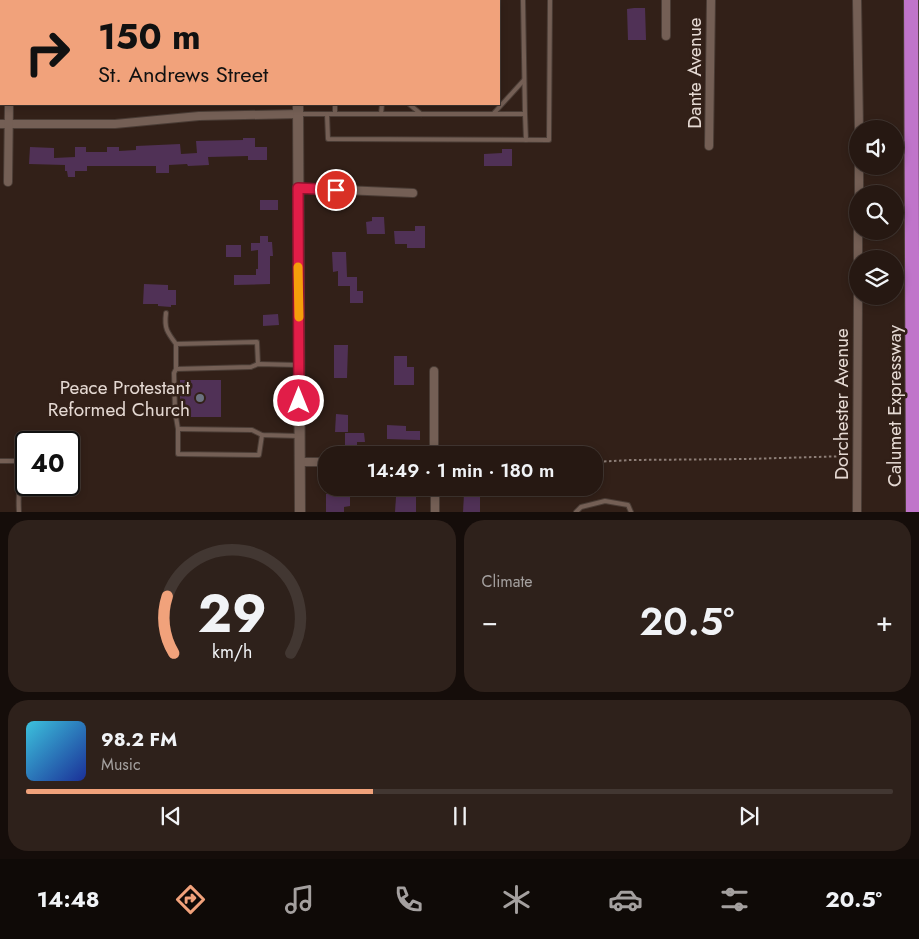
<!DOCTYPE html>
<html lang="en">
<head>
<meta charset="utf-8">
<style>
  body { margin:0; font-family:Jost,sans-serif; background:#2e211b; color:#f1f3f6; height:100vh; display:flex; flex-direction:column; font-size:19px; white-space:nowrap }
  * { box-sizing:border-box; margin:0 }
  p { font-size:16px; color:#a4a09f }
  .icon { flex:none; width:28px; height:28px; fill:none; stroke:currentColor; stroke-width:2; stroke-linecap:round; stroke-linejoin:round }
  .map { position:relative; height:512px; overflow:hidden }
  .panel { display:flex; flex-direction:column; gap:8px; padding:8px; background:#150d0a; flex:1 }
  .panel>* { flex:none }
  .banner { position:absolute; left:0px; top:0px; width:500px; height:105px; box-shadow:0 2px 8px #0003,0 0 0 1px #423732; background:#f1a27b; color:#111; overflow:hidden }
  .tools { position:absolute; left:849px; top:120px; display:grid; gap:10px }
  .tools a { display:grid; place-items:center; width:55px; height:55px; border-radius:50%; background:#261812; box-shadow:0 2px 8px #0003,0 0 0 1px #423732; font-size:25px }
  .speed { position:absolute; left:15px; top:431px; display:flex; gap:10px; font-size:25px; font-weight:700; text-align:center }
  .speed>* { display:grid; place-content:center; width:65px; height:65px; border-radius:50%; background:#261812; box-shadow:0 2px 8px #0003,0 0 0 1px #423732; line-height:1 }
  .speed .limit { border:2px solid #111; border-radius:8px; background:#fff; color:#111 }
  .pin { position:absolute; display:grid; place-items:center; width:42px; height:42px; color:#fff; margin:-21px; border:2px solid #fff; border-radius:50%; box-shadow:0 1px 5px #0007 }
  .me { position:absolute; width:55px; margin:-28px; rotate:0deg; stroke-linejoin:round; filter:drop-shadow(0 0 4px #0008) }
  .turn { display:flex; align-items:center; gap:18px; height:105px; padding:0 15px; font-size:22px }
  .turn .icon { width:65px; height:65px; stroke-width:2.5 }
  .turn b { display:block; font-size:35px; line-height:42px }
  .big { font-size:38px; font-weight:600; line-height:1.1 }
  .panel .card { flex:1; display:flex; flex-direction:column; justify-content:center; gap:8px; min-width:0; padding:0 18px; border-radius:20px; background:#2e211b }
  .panel .dial { align-items:center; gap:0 }
  .dial svg { height:130px; overflow:visible; fill:none; stroke:#423732; stroke-width:7; stroke-linecap:round; text-anchor:middle }
  .dial text { fill:#f1f3f6; stroke:none }
  .song { display:flex; align-items:center; gap:15px }
  .cover { width:60px; height:60px; border-radius:8px; background:linear-gradient(135deg,hsl(190 70% 55%),hsl(230 70% 35%)) }
  .played { height:5px; border-radius:2px; background:linear-gradient(90deg,#f1a27b 40%,#423732 40%) }
  .keys { display:flex; justify-content:space-around; direction:ltr }
  .heat { display:flex; justify-content:space-between; align-items:center; font-size:28px; direction:ltr }
  .panel .tiles { flex:1; display:grid; gap:8px; grid-template-columns:1fr 1fr }
  .card:last-child { grid-column:span 2 }
  .trip { position:absolute; left:318px; top:446px; width:285px; height:50px; border-radius:20px; background:#261812; box-shadow:0 2px 8px #0003,0 0 0 1px #423732; font-weight:600; line-height:50px; text-align:center }
  .dock { display:flex; height:80px; justify-content:space-around; align-items:center; background:#0f0a07; color:#a4a09f }
  .dock .icon { width:35px; height:35px }
  .dock .active { color:#f1a27b }
  .dock b { font-size:22px; color:#f1f3f6 }
  .map>svg:first-child { display:block }
  .building { fill:#503156 }
  .lines { fill:none; stroke-linecap:round; stroke-linejoin:round }
  .service-casing { stroke:#4a3c35; stroke-width:6 }
  .minor-casing { stroke:#4a3c35; stroke-width:10 }
  .tertiary-casing { stroke:#4a3c35; stroke-width:12 }
  .motorway-casing { stroke:#4a3c35; stroke-width:16 }
  .path { stroke:#8d7e77; stroke-width:2; stroke-dasharray:2.5 2.5; stroke-linecap:butt }
  .service { stroke:#745f55; stroke-width:4 }
  .minor { stroke:#745f55; stroke-width:8 }
  .tertiary { stroke:#745f55; stroke-width:10 }
  .motorway { stroke:#c075ca; stroke-width:14 }
  .route-casing { stroke:#92132f; stroke-width:12 }
  .route { stroke:#e11d48; stroke-width:9 }
  .slow { stroke:#f59e0b; stroke-width:9 }
  .worship-dot { fill:#6b7280; stroke:#322018; stroke-width:2 }
  .labels { text-anchor:middle; dominant-baseline:central; stroke-width:5; stroke-linejoin:round; paint-order:stroke }
  .street-label { font-size:19px; fill:#e5d9d3; stroke:#322018 }
  .poi-label { font-size:19px; fill:#e5d9d3; stroke:#322018; text-anchor:end }
</style>
</head>
<body>
<div class="map">
<svg width="919" height="512" viewBox="0 0 919 512">
  <rect width="100%" height="100%" fill="#322018"/>
  <g class="building">
    <polygon points="634,8 645,8 646,40 628,40 627,9"/>
    <polygon points="243,138 255,138 255,147 267,147 267,160 248,160 248,156 208,157 209,165 188,166 187,164 169,165 169,173 156,173 156,166 87,166 87,171 75,171 75,177 68,177 67,171 65,171 65,165 29,164 30,147 54,148 54,158 75,157 75,147 86,147 86,152 107,152 107,147 119,147 119,151 136,150 136,146 180,144 181,154 197,153 196,141 243,140"/>
    <polygon points="502,149 512,149 512,166 484,166 484,154 502,153"/>
    <rect x="260" y="200" width="18" height="10"/>
    <polygon points="372,217 384,217 385,234 367,234 366,222 372,221"/>
    <polygon points="415,226 425,226 425,248 407,248 407,244 395,244 394,231 415,231"/>
    <polygon points="260,236 268,236 268,242 272,242 273,256 270,256 270,284 234,285 234,275 256,275 256,269 258,269 258,250 251,251 251,243 260,243"/>
    <rect x="226" y="245" width="15" height="12"/>
    <polygon points="332,252 346,252 347,277 357,277 357,291 363,291 363,303 350,303 350,286 338,286 338,271 333,272"/>
    <polygon points="144,284 168,285 168,290 176,290 176,305 171,305 171,307 158,306 158,304 143,304"/>
    <polygon points="278,314 279,325 263,326 263,315"/>
    <polygon points="334,345 348,345 347,378 334,378"/>
    <polygon points="394,356 407,356 407,367 414,367 414,385 394,385"/>
    <rect x="180" y="380" width="41" height="37"/>
    <polygon points="336,414 348,415 348,432 335,432"/>
    <polygon points="387,425 406,426 406,431 420,431 420,440 387,439"/>
    <polygon points="345,433 364,433 365,442 357,442 357,445 345,446"/>
    <polygon points="373,488 385,488 385,495 374,495"/>
    <polygon points="344,493 344,497 350,497 350,506 344,507 344,512 326,512 326,494"/>
    <polygon points="464,494 480,494 480,512 463,512"/>
    <polygon points="396,497 416,497 416,512 395,512"/>
  </g>
  <g class="lines">
    <defs>
      <g id="service">
        <polyline points="334,0 334,1"/>
        <polyline points="383,0 383,1"/>
        <polyline points="523,0 525,114"/>
        <polyline points="335,104 335,114"/>
        <polyline points="409,104 421,114"/>
        <polyline points="494,113 524,80"/>
        <polyline points="298,114 525,114 526,140"/>
        <polyline points="327,114 328,139 549,140 550,0"/>
        <polyline points="381,114 382,104"/>
        <path d="M166,313C164,328 167,332 176,344"/>
        <polyline points="258,364 257,342 176,344 176,369 174,373 175,411 178,429 178,454 259,455 262,435"/>
        <polyline points="176,369 251,367 258,364 298,365"/>
        <polyline points="178,429 252,430 262,435 299,436"/>
        <path d="M0,461H15L24,465C19,480 18,496 19,512"/>
        <polyline points="576,512 581,507 605,501 628,505 631,512"/>
      </g>
      <g id="minor">
        <polyline points="857,0 859,129"/>
        <polyline points="666,36 666,0"/>
        <polyline points="0,124 115,124 199,116 298,114"/>
        <polyline points="709,146 711,0"/>
        <polyline points="8,182 9,104"/>
        <polyline points="298,188 413,193"/>
        <polyline points="859,194 859,166"/>
        <polyline points="858,259 858,231"/>
        <polyline points="434,371 434,455"/>
        <polyline points="300,462 326,462"/>
        <polyline points="435,488 435,512"/>
        <polyline points="857,512 858,296"/>
      </g>
      <g id="tertiary">
        <polyline points="297,0 297,1"/>
        <polyline points="298,104 300,512"/>
      </g>
      <polyline id="motorway" points="911,0 913,512"/>
    </defs>
    <use href="#service" class="service-casing"/>
    <use href="#minor" class="minor-casing"/>
    <use href="#tertiary" class="tertiary-casing"/>
    <use href="#motorway" class="motorway-casing"/>
    <polyline class="path" points="594,462 631,460 746,459 850,456"/>
    <use href="#service" class="service"/>
    <use href="#minor" class="minor"/>
    <use href="#tertiary" class="tertiary"/>
    <use href="#motorway" class="motorway"/>
  </g>
  <g class="lines">
    <defs>
      <polyline id="route" points="299,401 298,188 336,190"/>
    </defs>
    <use href="#route" class="route-casing"/>
    <use href="#route" class="route"/>
    <polyline class="slow" points="298,267 299,317"/>
  </g>
  <circle class="worship-dot" cx="200" cy="398" r="5"/>
  <g class="labels">
    <g class="street-label">
      <text transform="translate(694 73) rotate(-90)">Dante Avenue</text>
      <text transform="translate(841 404) rotate(-90)">Dorchester Avenue</text>
      <text transform="translate(894 406) rotate(-90)">Calumet Expressway</text>
    </g>
    <g class="poi-label">
      <text x="190" y="387">Peace Protestant<tspan x="190" dy="22">Reformed Church</tspan></text>
    </g>
  </g>
</svg>
<div class="tools">
<a><svg class="icon" aria-label="sound" viewBox="0 0 24 24"><path d="M4 9h4l5-4v14l-5-4H4zM17 9q2 3 0 6"/></svg></a>
<a><svg class="icon" aria-label="search" viewBox="0 0 24 24"><circle cx="10" cy="10" r="6"/><path d="M15 15l6 6"/></svg></a>
<a><svg class="icon" aria-label="layers" viewBox="0 0 24 24"><path d="M12 4l9 5-9 5-9-5zM3 14l9 5 9-5"/></svg></a>
</div>
<div class="speed"><div class="limit">40</div></div>
<div class="pin" style="left:336px;top:190px;background:#d93025"><svg class="icon" aria-label="arrive" viewBox="0 0 24 24"><path d="M6 21V4h12l-3 4 3 4H6"/></svg></div>
<svg class="me" style="left:299px;top:401px" viewBox="-20 -20 40 40"><circle r="17" fill="#e11d48" stroke="#fff" stroke-width="3"/><path d="M0-11L8 9 0 5-8 9z" fill="#fff"/></svg>
<div class="trip">14:49 · 1 min · 180 m</div>
<div class="banner">
<div class="turn"><svg class="icon" aria-label="right" viewBox="0 0 24 24"><path d="M7 20v-9h11M14 6l5 5-5 5"/></svg><div><b>150 m</b>St. Andrews Street</div></div>
</div>
</div>
<section class="panel">
<div class="tiles">
<div class="card dial"><svg viewBox="0 0 100 80">
<path d="M14 69A42 42 0 1 1 86 69"/>
<path d="M14 69A42 42 0 0 1 10 34" stroke="#f1a27b"/>
<text x="50" y="56" font-size="32" font-weight="700">29</text>
<text x="50" y="72" font-size="11">km/h</text>
</svg></div>
<div class="card"><p>Climate</p>
<div class="heat"><a>−</a><b class="big">20.5°</b><a>+</a></div>
</div>
<div class="card">
<div class="song"><i class="cover"></i><div><b>98.2 FM</b><p>Music</p></div></div>
<div class="played"></div>
<div class="keys"><svg class="icon" aria-label="previous" viewBox="0 0 24 24"><path d="M18 5L8 12l10 7zM5 5v14"/></svg><svg class="icon" aria-label="pause" viewBox="0 0 24 24"><path d="M8 5v14M16 5v14"/></svg><svg class="icon" aria-label="next" viewBox="0 0 24 24"><path d="M6 5l10 7-10 7zM19 5v14"/></svg></div>
</div>
</div>
</section>
<nav class="dock">
<b>14:48</b>
<svg class="icon active" aria-label="directions" viewBox="0 0 24 24"><path d="M12 3l9 9-9 9-9-9zM9 14v-3h6M13 9l2 2-2 2"/></svg>
<svg class="icon" aria-label="music" viewBox="0 0 24 24"><path d="M9 18V5l10-2v13"/><circle cx="6" cy="18" r="3"/><circle cx="16" cy="16" r="3"/></svg>
<svg class="icon" aria-label="phone" viewBox="0 0 24 24"><path d="M5 4h4l2 5-3 2q2 4 5 5l2-3 5 2v4C11 20 4 13 5 4z"/></svg>
<svg class="icon" aria-label="climate" viewBox="0 0 24 24"><path d="M12 3v18M4 7l16 10M4 17L20 7"/></svg>
<svg class="icon" aria-label="car" viewBox="0 0 24 24"><path d="M5 17H2v-5l4-1 3-4h7l3 4 3 1v5h-3M9 17h6M6 11h13"/><circle cx="7" cy="17" r="2"/><circle cx="17" cy="17" r="2"/></svg>
<svg class="icon" aria-label="filters" viewBox="0 0 24 24"><path d="M4 7h16M4 17h16"/><circle cx="9" cy="7" r="2"/><circle cx="15" cy="17" r="2"/></svg>
<b>20.5°</b>
</nav>
</body>
</html>
